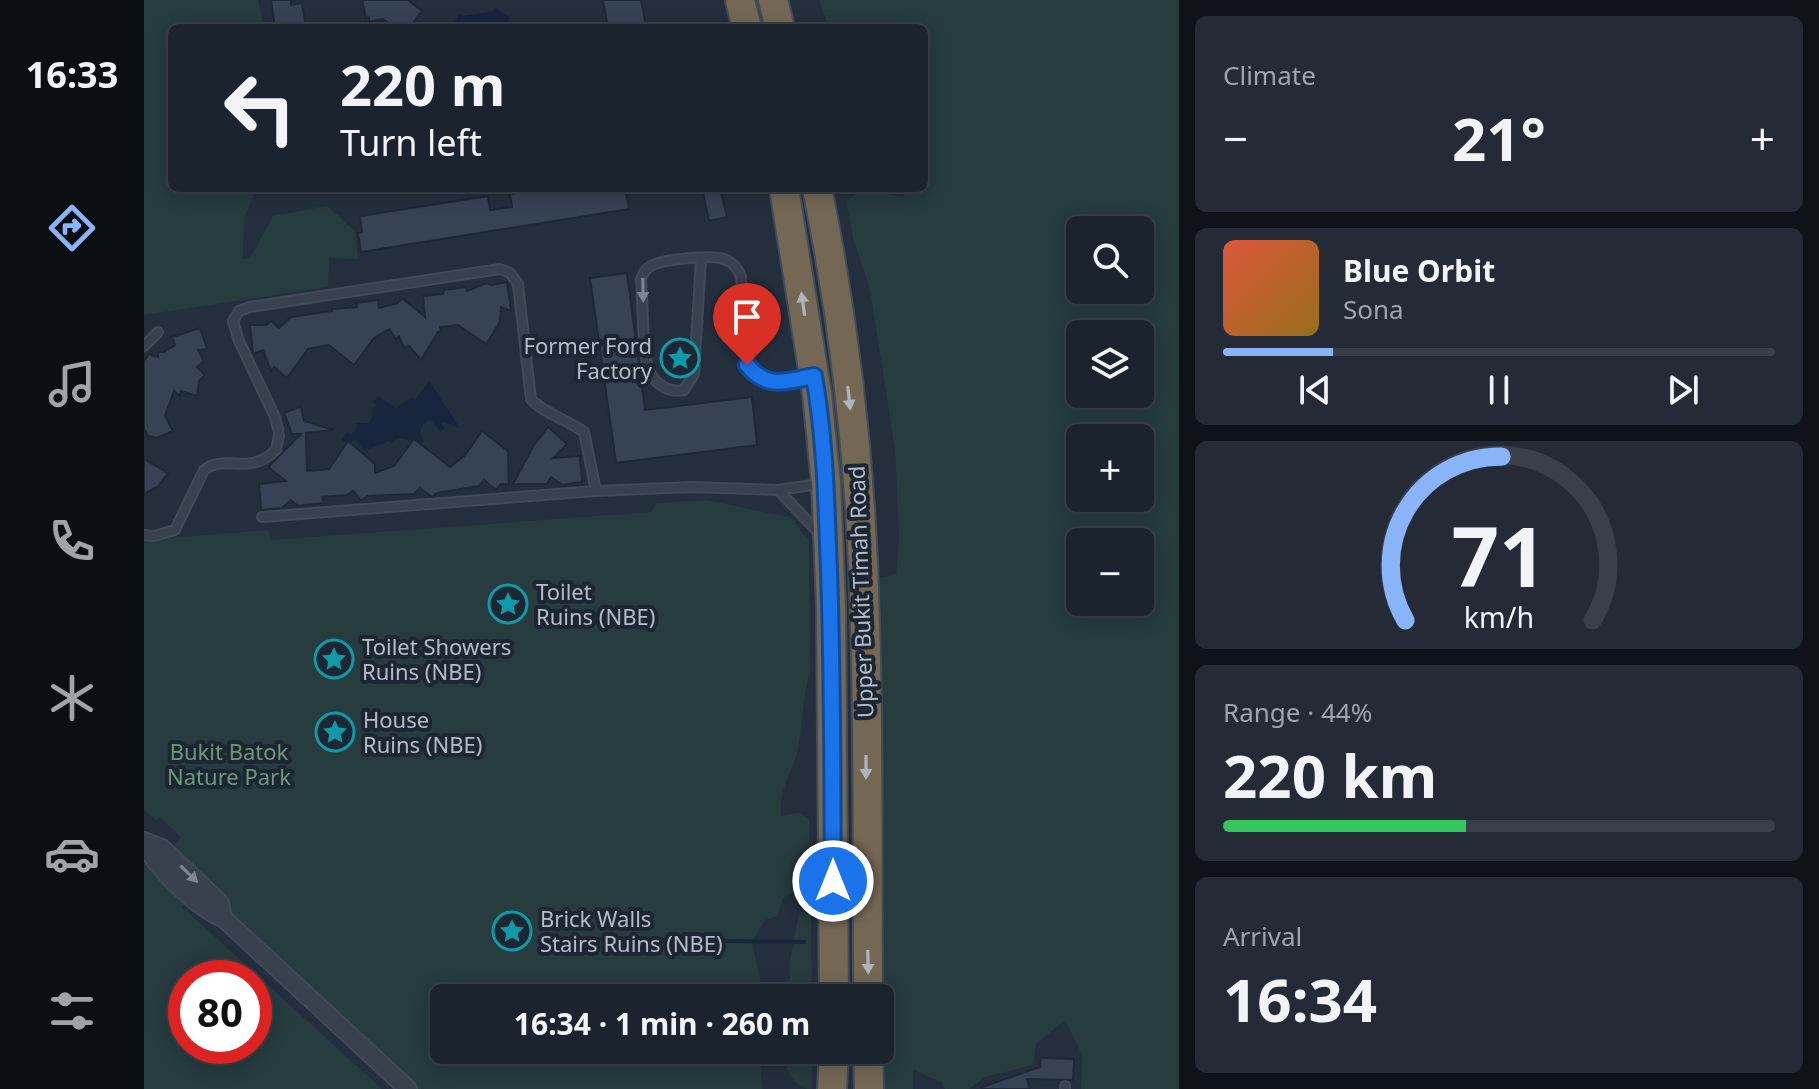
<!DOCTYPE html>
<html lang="en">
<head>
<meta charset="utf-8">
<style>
  body { margin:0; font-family:"Noto Sans",sans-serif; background:#242b36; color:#f1f3f6; height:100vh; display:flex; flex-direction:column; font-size:30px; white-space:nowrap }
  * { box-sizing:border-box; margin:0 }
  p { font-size:26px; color:#a0a4aa }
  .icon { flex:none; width:44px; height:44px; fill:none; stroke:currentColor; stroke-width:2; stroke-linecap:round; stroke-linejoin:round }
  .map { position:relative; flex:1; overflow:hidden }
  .details { display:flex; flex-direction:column; gap:16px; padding:16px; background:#0f1319; width:640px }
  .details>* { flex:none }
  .banner { position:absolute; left:24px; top:24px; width:760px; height:168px; border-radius:12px; box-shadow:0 4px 20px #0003,0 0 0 2px #39404a; background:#1b232e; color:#f1f3f6; overflow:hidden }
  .fabs { position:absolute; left:922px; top:216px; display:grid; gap:16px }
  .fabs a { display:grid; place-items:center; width:88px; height:88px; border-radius:12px; background:#1b232e; box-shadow:0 4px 20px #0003,0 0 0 2px #39404a; font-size:40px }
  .speed { position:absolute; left:24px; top:960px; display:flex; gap:16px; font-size:40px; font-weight:700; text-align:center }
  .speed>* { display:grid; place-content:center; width:104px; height:104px; border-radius:50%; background:#1b232e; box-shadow:0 4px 20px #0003,0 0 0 2px #39404a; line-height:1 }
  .speed .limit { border:12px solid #d22; background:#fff; color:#111 }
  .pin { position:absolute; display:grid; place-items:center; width:68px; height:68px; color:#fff; margin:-82px -34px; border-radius:50% 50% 50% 0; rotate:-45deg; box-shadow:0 0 8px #0007 }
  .pin .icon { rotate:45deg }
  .me { position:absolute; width:88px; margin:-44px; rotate:0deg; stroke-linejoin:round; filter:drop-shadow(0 0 6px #0008) }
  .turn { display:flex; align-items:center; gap:28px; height:168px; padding:0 40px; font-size:36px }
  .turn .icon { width:104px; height:104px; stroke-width:2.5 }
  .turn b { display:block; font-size:56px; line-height:68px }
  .big { font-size:60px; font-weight:700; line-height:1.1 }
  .details .widget { flex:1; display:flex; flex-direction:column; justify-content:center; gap:12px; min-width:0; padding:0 28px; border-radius:12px; background:#242b36 }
  .details .dial { align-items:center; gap:0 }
  .dial svg { height:208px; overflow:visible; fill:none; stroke:#39404a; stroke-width:7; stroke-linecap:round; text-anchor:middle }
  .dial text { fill:#f1f3f6; stroke:none }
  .song { display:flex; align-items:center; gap:24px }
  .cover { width:96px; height:96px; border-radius:12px; background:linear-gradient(135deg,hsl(10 70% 55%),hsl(40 70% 35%)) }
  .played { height:8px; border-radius:4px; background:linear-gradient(90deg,#8ab4f8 20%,#39404a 20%) }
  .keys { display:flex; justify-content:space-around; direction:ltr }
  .heat { display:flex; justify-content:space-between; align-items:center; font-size:44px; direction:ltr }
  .charge { height:12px; border-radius:6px; background:linear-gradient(90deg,#34c759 44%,#39404a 0) }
  .trip { position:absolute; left:286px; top:984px; width:464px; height:80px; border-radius:12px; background:#1b232e; box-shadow:0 4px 20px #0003,0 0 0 2px #39404a; font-weight:700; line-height:80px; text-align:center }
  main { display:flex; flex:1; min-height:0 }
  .menu { display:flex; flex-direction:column; width:144px; justify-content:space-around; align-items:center; background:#0b0e12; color:#a0a4aa }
  .menu .icon { width:56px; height:56px }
  .menu .active { color:#8ab4f8 }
  .menu b { font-size:36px; color:#f1f3f6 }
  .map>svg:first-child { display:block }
  .green { fill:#263c3f; fill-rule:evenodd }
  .water { fill:#17263c }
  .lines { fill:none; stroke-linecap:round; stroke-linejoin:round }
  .stream { stroke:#17263c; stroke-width:4 }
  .building { fill:#364354; stroke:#1f2835; stroke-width:2 }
  .lane-casing { stroke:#414a57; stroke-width:12 }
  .street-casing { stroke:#414a57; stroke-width:20 }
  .highway-casing { stroke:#434c59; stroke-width:32 }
  .lane { stroke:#38414e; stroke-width:8 }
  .street { stroke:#38414e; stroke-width:16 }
  .highway { stroke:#746855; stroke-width:28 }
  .oneway { fill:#7c8592 }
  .oneway2 { fill:#aeb4bd }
  .route-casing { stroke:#114b97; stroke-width:20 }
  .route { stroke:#1a73e8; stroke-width:14 }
  .labels { text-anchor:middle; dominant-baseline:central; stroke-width:8; stroke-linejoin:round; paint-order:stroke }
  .poi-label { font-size:22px; fill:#b4bcc9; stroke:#1d2633; text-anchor:start }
  .street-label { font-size:22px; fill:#b4bcc9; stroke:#1d2633 }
  .park-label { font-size:22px; fill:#6b9a76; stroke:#1d2633 }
</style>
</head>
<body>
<main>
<nav class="menu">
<b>16:33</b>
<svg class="icon active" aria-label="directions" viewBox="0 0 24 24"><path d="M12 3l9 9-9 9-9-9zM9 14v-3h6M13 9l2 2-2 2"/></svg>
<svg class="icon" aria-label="music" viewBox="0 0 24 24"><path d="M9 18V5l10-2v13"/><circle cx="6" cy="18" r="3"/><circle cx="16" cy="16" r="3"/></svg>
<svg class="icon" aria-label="phone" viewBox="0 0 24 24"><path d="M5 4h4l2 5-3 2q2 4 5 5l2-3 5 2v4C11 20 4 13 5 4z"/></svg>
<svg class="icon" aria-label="climate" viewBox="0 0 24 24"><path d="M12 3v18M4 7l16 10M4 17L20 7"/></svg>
<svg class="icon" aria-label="car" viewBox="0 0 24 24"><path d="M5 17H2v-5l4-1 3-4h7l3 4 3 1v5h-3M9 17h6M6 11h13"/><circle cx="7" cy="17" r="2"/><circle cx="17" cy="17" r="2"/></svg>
<svg class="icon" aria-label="filters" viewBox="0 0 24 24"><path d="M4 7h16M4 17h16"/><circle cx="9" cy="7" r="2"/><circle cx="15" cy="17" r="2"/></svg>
</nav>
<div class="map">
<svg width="1035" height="1089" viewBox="0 0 1035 1089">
  <rect width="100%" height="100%" fill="#242f3e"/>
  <g class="green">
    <polygon points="0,0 114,0 120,28 28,28 28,188 113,188 100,218 99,259 106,258 129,216 183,206 211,231 214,259 185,258 184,287 0,315"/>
    <path d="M675,0H1035V1089H937L938,1055L921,1020L892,1044L889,1065L841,1077L825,1089H801L797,1082L769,1070V1089H737L736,578L752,575L755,536L751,449L726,289L710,241L702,201L720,188L759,198L762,188H780V28H685ZM936,230H996V290H936ZM936,334H996V394H936ZM936,438H996V498H936ZM936,542H996V602H936Z"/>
    <path d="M563,500L648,518L665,542L666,673C658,698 659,723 654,749C648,775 635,786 637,816L655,813L665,819L667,901L655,904L647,893L639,898L633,916L621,920L608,943L617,983L638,987L646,980V960L655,913L667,912L668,998H300V1050H620L616,1059L618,1089H273L20,858L37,837L16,818L12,820L0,810V540L124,530L127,540L508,512L512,503Z"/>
    <path d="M0,863L42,902L38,907L238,1089H0ZM42,978H110V1046H42Z"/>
    <path d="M637,1050H668V1089C649,1089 641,1066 637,1050Z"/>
  </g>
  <g class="water">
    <polygon points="352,8 366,18 359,28 306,28 316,14 319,16 349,11"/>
    <polygon points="285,381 316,428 299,422 297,424 301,428 297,431 286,420 279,424 276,433 280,440 278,443 254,438 248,444 245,441 220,451 211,439 206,444 197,440 202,433 207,434 212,430 213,423 224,423 228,418 228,410 232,405 229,402 234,396 252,408 267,397 271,399"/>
  </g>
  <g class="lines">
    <polyline class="stream" points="444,939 660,942"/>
  </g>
  <g class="building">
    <polygon points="127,0 147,0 147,5 158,3 162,28 131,28"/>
    <polygon points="218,0 264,0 278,11 265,28 250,28 239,19 225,22 225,17 222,18"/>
    <polygon points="459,0 497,0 502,25 497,26 498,28 464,28"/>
    <polygon points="400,188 481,188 485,209 217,252 214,233 218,232 216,216 344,196 346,210 368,207 366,194"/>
    <polygon points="558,188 576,188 583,217 565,221"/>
    <polygon points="483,273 501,410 608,397 613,445 472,463 446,278"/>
    <polygon points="363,282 367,311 357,307 356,322 342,344 314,325 296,327 297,331 294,332 277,360 265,346 260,348 255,336 252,339 245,329 230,338 210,365 185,345 164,349 143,378 130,367 127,371 119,350 109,354 106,325 122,325 127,321 135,328 147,317 188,311 188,309 213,307 212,303 234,300 235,308 254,303 258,298 281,317 279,296 299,294 300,290 322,287 323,291 343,283 347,285"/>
    <polygon points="56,328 63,349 54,350 60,361 53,367 61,375 55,381 53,396 37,391 36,396 30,391 21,416 29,431 13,438 4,436 0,429 0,361 5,354 14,357 14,352 20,352 31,345 28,337"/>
    <polygon points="157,406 160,421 190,430 162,433 163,471 185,469 204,441 231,464 231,473 250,466 270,439 306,467 321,455 338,431 364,451 365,484 357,484 352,490 340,480 335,486 293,493 288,497 276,488 270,494 224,496 217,500 209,491 203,495 178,497 180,503 154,506 147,500 138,508 117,510 115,484 142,481 124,467 157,434 148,434 140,413"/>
    <polygon points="404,427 423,444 409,458 436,456 438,482 418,485 407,477 403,484 369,484 390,445"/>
    <polygon points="0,459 24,473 14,486 0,494"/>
    <polygon points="897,1058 930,1059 929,1080 883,1079 886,1089 838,1089 838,1087 896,1067"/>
  </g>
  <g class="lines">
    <defs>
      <g id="lane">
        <path d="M557,259L550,374L540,390C525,393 511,385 505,370C498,354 499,299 497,279C500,272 502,268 509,265C521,259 567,255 580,259C589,262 594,268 597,277L603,365L614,378L629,383L666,377"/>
        <polyline points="0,346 14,332"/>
        <path d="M134,429L131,417L95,341L89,321L95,311L106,307L356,269L366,273L374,284L387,399C399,413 424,420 440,432L452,491"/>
        <polyline points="634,490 677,535"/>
        <polyline points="118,517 452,491 549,487 634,490 675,484"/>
        <path d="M0,535L10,536L31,530L60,470C83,453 104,477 132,450L135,435"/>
        <polyline points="921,1086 921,1089"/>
      </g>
      <g id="street">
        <polyline points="0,841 18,848 76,903 79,918"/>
        <path d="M0,842C10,866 54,909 79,918L264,1089"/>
      </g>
      <g id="highway">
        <polyline points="596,0 603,28"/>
        <polyline points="629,0 636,28"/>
        <polyline points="640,188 673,394 682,483 687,606 690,998"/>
        <path d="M673,188C702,330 718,477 721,622C725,747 723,873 724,998"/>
        <polyline points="724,1050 725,1089"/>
        <polyline points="688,1089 690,1050"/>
      </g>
    </defs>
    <use href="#lane" class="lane-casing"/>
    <use href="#street" class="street-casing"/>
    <use href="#highway" class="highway-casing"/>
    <use href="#lane" class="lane"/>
    <use href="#street" class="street"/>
    <use href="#highway" class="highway"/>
  </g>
  <defs><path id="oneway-solid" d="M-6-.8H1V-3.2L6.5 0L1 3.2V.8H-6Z" transform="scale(2)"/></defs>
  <g class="oneway">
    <use href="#oneway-solid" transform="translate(499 290) rotate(89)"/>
    <use href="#oneway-solid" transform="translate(45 874) rotate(44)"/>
  </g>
  <g class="oneway2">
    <use href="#oneway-solid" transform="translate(659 304) rotate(-98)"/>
    <use href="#oneway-solid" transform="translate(705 398) rotate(84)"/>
    <use href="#oneway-solid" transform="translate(722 767) rotate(90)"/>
    <use href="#oneway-solid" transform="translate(724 962) rotate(89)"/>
  </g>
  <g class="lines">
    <defs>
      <path id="route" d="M603,365C623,390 642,381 670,376C680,432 682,490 684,546C689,658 688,769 689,881"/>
    </defs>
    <use href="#route" class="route-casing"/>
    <use href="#route" class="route"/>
  </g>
  <defs>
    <symbol id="sight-ring" viewBox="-11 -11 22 22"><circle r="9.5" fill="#1d2633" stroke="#0f9aa8" stroke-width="1.5"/><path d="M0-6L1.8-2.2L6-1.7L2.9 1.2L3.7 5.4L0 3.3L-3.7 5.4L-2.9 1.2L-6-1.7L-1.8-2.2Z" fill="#0f9aa8"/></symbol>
  </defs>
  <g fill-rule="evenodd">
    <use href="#sight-ring" x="514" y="336" width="44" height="44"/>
    <use href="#sight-ring" x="342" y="582" width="44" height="44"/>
    <use href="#sight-ring" x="168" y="637" width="44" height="44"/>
    <use href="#sight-ring" x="169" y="710" width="44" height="44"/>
    <use href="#sight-ring" x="346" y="909" width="44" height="44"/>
  </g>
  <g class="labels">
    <g class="poi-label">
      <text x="508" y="345" text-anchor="end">Former Ford<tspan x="508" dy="25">Factory</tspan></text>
      <text x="392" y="591">Toilet<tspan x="392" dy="25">Ruins (NBE)</tspan></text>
      <text x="218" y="646">Toilet Showers<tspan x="218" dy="25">Ruins (NBE)</tspan></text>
      <text x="219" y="719">House<tspan x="219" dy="25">Ruins (NBE)</tspan></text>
      <text x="396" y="918">Brick Walls<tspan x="396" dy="25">Stairs Ruins (NBE)</tspan></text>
    </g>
    <g class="street-label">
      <text transform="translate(716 592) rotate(-92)">Upper Bukit Timah Road</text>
    </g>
    <g class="park-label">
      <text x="85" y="751">Bukit Batok<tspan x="85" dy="25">Nature Park</tspan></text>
    </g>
  </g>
</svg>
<div class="fabs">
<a><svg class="icon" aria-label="search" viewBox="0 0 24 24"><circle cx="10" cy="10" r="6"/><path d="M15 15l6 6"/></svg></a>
<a><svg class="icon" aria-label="layers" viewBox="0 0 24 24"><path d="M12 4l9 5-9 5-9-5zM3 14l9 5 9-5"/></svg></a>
<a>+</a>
<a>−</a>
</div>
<div class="speed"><div class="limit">80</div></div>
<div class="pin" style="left:603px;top:365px;background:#d93025"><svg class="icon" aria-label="arrive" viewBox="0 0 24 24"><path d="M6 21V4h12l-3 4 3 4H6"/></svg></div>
<svg class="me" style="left:689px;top:881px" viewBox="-20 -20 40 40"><circle r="17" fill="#1a73e8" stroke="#fff" stroke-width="3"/><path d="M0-11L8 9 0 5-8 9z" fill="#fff"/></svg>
<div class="trip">16:34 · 1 min · 260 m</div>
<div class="banner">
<div class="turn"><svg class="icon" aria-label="left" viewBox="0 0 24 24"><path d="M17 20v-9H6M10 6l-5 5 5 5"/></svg><div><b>220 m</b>Turn left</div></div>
</div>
</div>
<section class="details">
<div class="widget"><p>Climate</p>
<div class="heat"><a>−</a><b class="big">21°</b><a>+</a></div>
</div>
<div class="widget">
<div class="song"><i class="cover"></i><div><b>Blue Orbit</b><p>Sona</p></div></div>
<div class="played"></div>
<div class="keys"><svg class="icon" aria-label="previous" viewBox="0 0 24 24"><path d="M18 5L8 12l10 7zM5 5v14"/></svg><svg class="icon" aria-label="pause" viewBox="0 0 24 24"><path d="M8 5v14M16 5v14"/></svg><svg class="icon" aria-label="next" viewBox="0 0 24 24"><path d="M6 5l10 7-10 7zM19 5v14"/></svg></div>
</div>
<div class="widget dial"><svg viewBox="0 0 100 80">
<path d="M14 69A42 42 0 1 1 86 69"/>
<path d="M14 69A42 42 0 0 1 51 6" stroke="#8ab4f8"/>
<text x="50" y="56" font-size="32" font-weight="700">71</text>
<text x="50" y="72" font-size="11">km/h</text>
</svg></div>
<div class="widget"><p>Range · 44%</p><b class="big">220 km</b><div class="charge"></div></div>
<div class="widget"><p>Arrival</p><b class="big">16:34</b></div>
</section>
</main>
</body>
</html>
